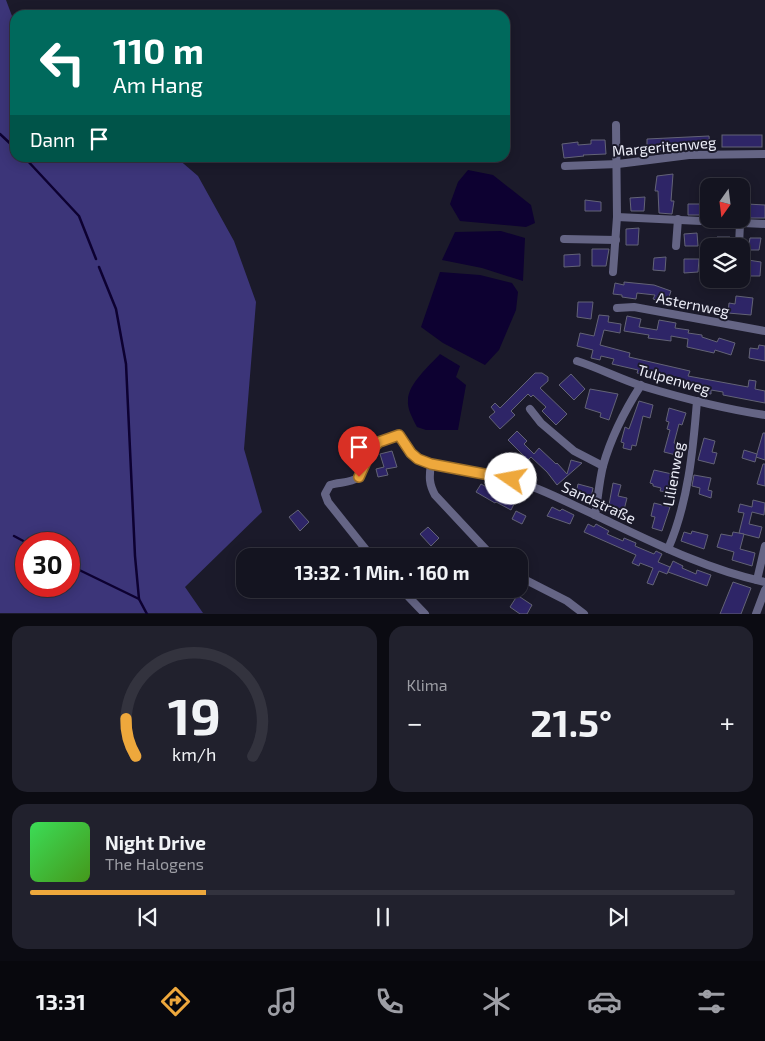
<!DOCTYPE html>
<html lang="de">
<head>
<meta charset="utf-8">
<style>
  body { margin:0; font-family:"Exo 2",sans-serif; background:#21212d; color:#f1f3f6; height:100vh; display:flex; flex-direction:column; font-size:19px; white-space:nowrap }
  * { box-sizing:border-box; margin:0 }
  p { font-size:16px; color:#9d9ea5 }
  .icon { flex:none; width:28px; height:28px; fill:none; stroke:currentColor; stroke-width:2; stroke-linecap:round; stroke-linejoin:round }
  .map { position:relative; height:614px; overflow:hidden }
  .side { display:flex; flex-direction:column; gap:12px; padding:12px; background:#0b0b12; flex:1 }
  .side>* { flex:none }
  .banner { position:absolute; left:10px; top:10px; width:500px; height:152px; border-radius:15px; box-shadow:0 2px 12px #0003,0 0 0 1px #33333e; background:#00695c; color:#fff; overflow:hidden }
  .needle { width:32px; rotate:194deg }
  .controls { position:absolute; left:700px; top:178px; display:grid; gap:10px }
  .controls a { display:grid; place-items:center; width:50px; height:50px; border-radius:10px; background:#141420; box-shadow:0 2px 12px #0003,0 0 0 1px #33333e; font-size:25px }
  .speed { position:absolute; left:15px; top:532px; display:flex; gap:10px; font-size:25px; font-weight:700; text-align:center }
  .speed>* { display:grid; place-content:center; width:65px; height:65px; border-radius:50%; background:#141420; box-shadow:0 2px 12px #0003,0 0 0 1px #33333e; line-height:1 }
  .speed .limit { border:8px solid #d22; background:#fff; color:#111 }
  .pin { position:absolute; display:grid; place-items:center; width:42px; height:42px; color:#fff; margin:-51px -21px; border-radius:50% 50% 50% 0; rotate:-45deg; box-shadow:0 0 5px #0007 }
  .pin .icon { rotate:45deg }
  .me { position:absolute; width:55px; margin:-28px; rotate:282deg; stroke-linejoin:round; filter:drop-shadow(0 0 4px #0008) }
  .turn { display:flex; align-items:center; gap:18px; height:105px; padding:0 20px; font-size:22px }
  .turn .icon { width:65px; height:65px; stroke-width:2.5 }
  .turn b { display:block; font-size:35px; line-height:42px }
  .then { display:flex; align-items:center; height:48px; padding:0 20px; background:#0003; gap:10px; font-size:19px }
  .big { font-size:38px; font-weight:700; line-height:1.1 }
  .side .tile { flex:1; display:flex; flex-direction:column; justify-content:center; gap:8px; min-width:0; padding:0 18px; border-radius:15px; background:#21212d }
  .side .dial { align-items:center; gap:0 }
  .dial svg { height:130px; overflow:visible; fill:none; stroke:#33333e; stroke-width:7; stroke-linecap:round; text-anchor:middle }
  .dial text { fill:#f1f3f6; stroke:none }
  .song { display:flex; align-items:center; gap:15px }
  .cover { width:60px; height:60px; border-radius:8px; background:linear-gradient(135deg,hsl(130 70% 55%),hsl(100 70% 35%)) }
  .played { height:5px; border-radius:2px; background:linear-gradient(90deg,#eea83c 25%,#33333e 25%) }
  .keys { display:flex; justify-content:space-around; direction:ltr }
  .heat { display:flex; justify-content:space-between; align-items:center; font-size:28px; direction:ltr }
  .side .tiles { flex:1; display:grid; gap:12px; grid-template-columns:1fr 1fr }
  .tile:last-child { grid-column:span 2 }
  .trip { position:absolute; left:236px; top:548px; width:292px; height:50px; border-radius:15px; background:#141420; box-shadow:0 2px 12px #0003,0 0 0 1px #33333e; font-weight:700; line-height:50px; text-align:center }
  .tab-bar { display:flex; height:80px; justify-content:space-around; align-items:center; background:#08080d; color:#9d9ea5 }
  .tab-bar .icon { width:35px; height:35px }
  .tab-bar .active { color:#eea83c }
  .tab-bar b { font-size:22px; color:#f1f3f6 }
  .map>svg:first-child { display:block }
  .forest { fill:#3c3579; fill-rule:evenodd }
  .water { fill:#0d0131 }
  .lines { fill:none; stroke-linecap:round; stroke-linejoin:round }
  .stream { stroke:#0d0131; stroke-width:2.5 }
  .building { fill:#2e2567; stroke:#636376 }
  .minor { stroke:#656585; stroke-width:8 }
  .route-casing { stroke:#9b6d27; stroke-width:12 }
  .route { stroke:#eea83c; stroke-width:9 }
  .labels { text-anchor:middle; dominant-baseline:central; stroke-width:4; stroke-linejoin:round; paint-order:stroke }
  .street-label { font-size:15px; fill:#ecedf8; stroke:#1b1a2a }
</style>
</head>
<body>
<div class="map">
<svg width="765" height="614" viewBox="0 0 765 614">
  <rect width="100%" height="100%" fill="#1b1a2a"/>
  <path class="forest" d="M0,0H6L15,24V158H177L198,176L234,241L256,302L244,449L262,512L185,587L203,613H0ZM26,544H69V586H26Z"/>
  <g class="water">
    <polygon points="468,170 493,175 531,205 535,223 526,227 460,221 450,204 458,182"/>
    <polygon points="501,231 525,238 523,281 482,268 442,260 455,232"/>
    <polygon points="440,272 480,275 512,283 518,292 516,310 499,350 485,365 443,343 421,327"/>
    <path d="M440,354L460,366L456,377L466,385L458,430H426L417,427C413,419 407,409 408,400C408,384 430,365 440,354Z"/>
  </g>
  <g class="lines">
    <g class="stream">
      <polyline points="0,134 15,148"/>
      <polyline points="25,158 79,216 96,259"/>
      <polyline points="99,267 116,309 126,364 135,556 139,599"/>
      <polyline points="14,536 29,544"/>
      <polyline points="69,565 139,599 147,614"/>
    </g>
  </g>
  <g class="building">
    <rect x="722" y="135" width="40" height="12"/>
    <polygon points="709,136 710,148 647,151 647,139"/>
    <polygon points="591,140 605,140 606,154 583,155 584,156 564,158 562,144 578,142 578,145 591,144"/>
    <polygon points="673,174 671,201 674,201 672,214 659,213 658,191 655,191 657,176"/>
    <polygon points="723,178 741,178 740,186 722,186"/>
    <polygon points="645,197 644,211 631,211 630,198"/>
    <polygon points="585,200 601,202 601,211 585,211"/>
    <polygon points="688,204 703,204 704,215 688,215"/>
    <polygon points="747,204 765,205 765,218 747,218"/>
    <polygon points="639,228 638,245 626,245 626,229"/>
    <polygon points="697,233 698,246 685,246 684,234"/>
    <polygon points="717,237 730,237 731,246 716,246"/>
    <polygon points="750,238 761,238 759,250 748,250"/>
    <polygon points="592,249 609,249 606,266 592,266"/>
    <polygon points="580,254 580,266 564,267 564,255"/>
    <polygon points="666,257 665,271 653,270 654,258"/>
    <polygon points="684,259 699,259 698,272 684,273"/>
    <polygon points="741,259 761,262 760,276 741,276"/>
    <polygon points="624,282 654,285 671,291 667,303 653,299 655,295 637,293 636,299 622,297 622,295 613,294 615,283 624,285"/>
    <polygon points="736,296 753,298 751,315 728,313 729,303 735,304"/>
    <polygon points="578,302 593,302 591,319 577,317"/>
    <polygon points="599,315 609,316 608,322 621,324 620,333 604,330 600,345 630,353 629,357 690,371 688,376 748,387 749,380 756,381 755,389 765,391 765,403 723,395 723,392 711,390 711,394 695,392 696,389 667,382 668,378 653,375 652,377 637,373 638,370 612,364 614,359 601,356 600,360 591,358 593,350 577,346 580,333 594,336"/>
    <polygon points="627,316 641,319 639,327 657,330 659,320 676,323 675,328 689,330 688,333 702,335 702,337 717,342 719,338 735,343 731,355 715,350 714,353 687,347 688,339 671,336 671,341 648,338 649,335 624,331"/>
    <polygon points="759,345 765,346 765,361 749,358 750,348 758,349"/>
    <polygon points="535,373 542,373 548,377 548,381 540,388 567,414 556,425 542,411 546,407 533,395 531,397 528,394 511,411 515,415 500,429 489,417 495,412 491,407 495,403 500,408"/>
    <polygon points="571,374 585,389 574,400 559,385"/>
    <polygon points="590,389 618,394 609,420 600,417 601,413 585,408"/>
    <polygon points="639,401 653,405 650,418 643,416 636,446 632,445 631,450 623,448 624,443 621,442 625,427 629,429"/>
    <polygon points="669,408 686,413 682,425 679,424 674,443 682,445 680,456 664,452 670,430 667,429 669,422 666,421"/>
    <polygon points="517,431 527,441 524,444 534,454 539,448 556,464 557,463 567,474 571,460 582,463 557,485 547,472 531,457 528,460 508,440"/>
    <polygon points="763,433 765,433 765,460 756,457"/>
    <polygon points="704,438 715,441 712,452 717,453 714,464 698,460"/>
    <polygon points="744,450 757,454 755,462 742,458"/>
    <polygon points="392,451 397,467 386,469 388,475 378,477 376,469 384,467 380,454"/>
    <polygon points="763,464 765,464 765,486 757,484"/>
    <polygon points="654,470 672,474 668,492 660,491 661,488 653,486 653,484 650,483"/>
    <polygon points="694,475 711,478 708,490 712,491 711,498 699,494 700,488 692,486"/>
    <polygon points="613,483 621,485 618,496 627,498 624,510 615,508 614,511 608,510"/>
    <polygon points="481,484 515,502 511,510 496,502 495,503 476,492"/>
    <polygon points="578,484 593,488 591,497 576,493"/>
    <polygon points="753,500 765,503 764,515 752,512 749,524 762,527 759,538 739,533 744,513 738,512 740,504 752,507"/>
    <polygon points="654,503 670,507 662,531 652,528 655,517 651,516"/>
    <polygon points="552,507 560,511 562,509 574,515 570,524 547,516"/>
    <polygon points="298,510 309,522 300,531 289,517"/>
    <polygon points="516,511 526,516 522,524 512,519"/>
    <polygon points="588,524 594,527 596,524 609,531 607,534 623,541 624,538 636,543 635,546 654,554 656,551 662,554 658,562 670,567 667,574 659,571 653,585 647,583 653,568 640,563 639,566 632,563 636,555 584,532"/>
    <polygon points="428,527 439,538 431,546 420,534"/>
    <polygon points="692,531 708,535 704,549 681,541 684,532 691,534"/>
    <polygon points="733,532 744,534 740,549 755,553 752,566 732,560 734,552 717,547 721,534 732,536"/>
    <polygon points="673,561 683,566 682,568 696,574 697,570 711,575 707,586 668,572"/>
    <polygon points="733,582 751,588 741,614 720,614"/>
    <polygon points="480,589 501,589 495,598"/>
    <polygon points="512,589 522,589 517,595 532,605 527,614 520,614 510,607 517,596 515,598 509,594"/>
  </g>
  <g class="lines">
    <g class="minor">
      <polyline points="565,166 618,164 689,155 765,154"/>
      <polyline points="617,217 765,224"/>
      <polyline points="564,239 616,240"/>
      <polyline points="676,246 678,219"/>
      <polyline points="739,246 740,223"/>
      <polyline points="613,272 617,217 616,125"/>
      <polyline points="617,308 634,307 765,331"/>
      <path d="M577,361C599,368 620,379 642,386C682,398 724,409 765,415"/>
      <polyline points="530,409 541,423 574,451 603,466"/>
      <path d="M431,464C429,477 429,484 435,495L492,556"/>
      <path d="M595,515C598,499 599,482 603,466C611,437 625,410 641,385"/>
      <path d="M668,549C688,503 693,451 697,401"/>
      <path d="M371,556L328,502L325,494L330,485C338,482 351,483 357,478C362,475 363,470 365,465C371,445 380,441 399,435C404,444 409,453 418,458C438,470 476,472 500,477C533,484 564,501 595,515C650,541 705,569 765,582"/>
      <polyline points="520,577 567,601 584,614"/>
      <polyline points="757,580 765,546"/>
      <polyline points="401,589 425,614"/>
      <polyline points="756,614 765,590"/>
    </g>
  </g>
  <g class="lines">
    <defs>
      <polyline id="route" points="359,477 371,450 379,442 399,435 411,453 418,459 431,464 511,479"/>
    </defs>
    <use href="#route" class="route-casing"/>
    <use href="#route" class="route"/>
  </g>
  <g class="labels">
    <g class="street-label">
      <text transform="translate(664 146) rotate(-5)">Margeritenweg</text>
      <text transform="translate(693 304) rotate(11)">Asternweg</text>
      <text transform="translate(674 379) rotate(16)">Tulpenweg</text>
      <text transform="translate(673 474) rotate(-80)">Lilienweg</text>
      <text transform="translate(599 502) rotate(25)">Sandstraße</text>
    </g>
  </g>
</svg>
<div class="controls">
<a><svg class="needle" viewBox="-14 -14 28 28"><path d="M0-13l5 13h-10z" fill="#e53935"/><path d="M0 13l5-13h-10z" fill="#9d9ea5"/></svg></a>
<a><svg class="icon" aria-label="layers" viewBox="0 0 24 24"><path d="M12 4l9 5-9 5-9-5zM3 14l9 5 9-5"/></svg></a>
</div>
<div class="speed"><div class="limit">30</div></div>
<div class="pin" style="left:359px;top:477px;background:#d93025"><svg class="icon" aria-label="arrive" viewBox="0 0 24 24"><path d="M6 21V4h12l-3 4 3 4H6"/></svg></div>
<svg class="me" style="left:511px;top:479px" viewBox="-20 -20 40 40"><circle r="19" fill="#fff"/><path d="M0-13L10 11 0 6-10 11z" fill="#eea83c"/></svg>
<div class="trip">13:32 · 1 Min. · 160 m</div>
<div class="banner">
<div class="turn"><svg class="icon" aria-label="left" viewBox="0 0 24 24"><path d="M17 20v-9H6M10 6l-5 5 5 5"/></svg><div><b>110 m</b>Am Hang</div></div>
<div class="then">Dann<svg class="icon" aria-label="arrive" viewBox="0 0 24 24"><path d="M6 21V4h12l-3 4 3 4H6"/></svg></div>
</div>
</div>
<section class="side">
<div class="tiles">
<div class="tile dial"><svg viewBox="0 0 100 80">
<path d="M14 69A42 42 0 1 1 86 69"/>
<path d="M14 69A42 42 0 0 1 8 46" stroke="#eea83c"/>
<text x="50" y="56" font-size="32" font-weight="700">19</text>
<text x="50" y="72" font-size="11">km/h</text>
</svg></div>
<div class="tile"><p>Klima</p>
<div class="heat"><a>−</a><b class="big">21.5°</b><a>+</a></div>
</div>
<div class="tile">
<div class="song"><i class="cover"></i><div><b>Night Drive</b><p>The Halogens</p></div></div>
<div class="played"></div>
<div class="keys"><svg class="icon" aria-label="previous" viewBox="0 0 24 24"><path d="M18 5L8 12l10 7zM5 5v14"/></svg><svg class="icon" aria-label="pause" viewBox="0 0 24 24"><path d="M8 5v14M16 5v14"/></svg><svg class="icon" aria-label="next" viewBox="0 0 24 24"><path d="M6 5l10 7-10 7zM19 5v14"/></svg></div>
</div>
</div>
</section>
<nav class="tab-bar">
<b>13:31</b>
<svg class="icon active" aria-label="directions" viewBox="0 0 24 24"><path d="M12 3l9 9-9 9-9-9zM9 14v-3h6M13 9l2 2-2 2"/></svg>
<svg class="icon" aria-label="music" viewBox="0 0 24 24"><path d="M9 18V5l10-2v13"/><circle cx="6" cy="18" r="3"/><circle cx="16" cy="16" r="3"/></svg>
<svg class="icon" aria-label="phone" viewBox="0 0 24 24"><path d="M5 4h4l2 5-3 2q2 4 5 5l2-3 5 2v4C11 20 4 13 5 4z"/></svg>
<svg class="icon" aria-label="climate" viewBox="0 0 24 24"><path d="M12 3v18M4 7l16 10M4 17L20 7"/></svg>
<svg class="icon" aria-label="car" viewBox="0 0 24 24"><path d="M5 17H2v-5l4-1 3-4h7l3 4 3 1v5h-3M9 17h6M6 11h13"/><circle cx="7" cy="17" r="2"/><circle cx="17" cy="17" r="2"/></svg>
<svg class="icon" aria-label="filters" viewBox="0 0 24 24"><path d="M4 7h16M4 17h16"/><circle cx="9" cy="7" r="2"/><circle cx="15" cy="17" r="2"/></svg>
</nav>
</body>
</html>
